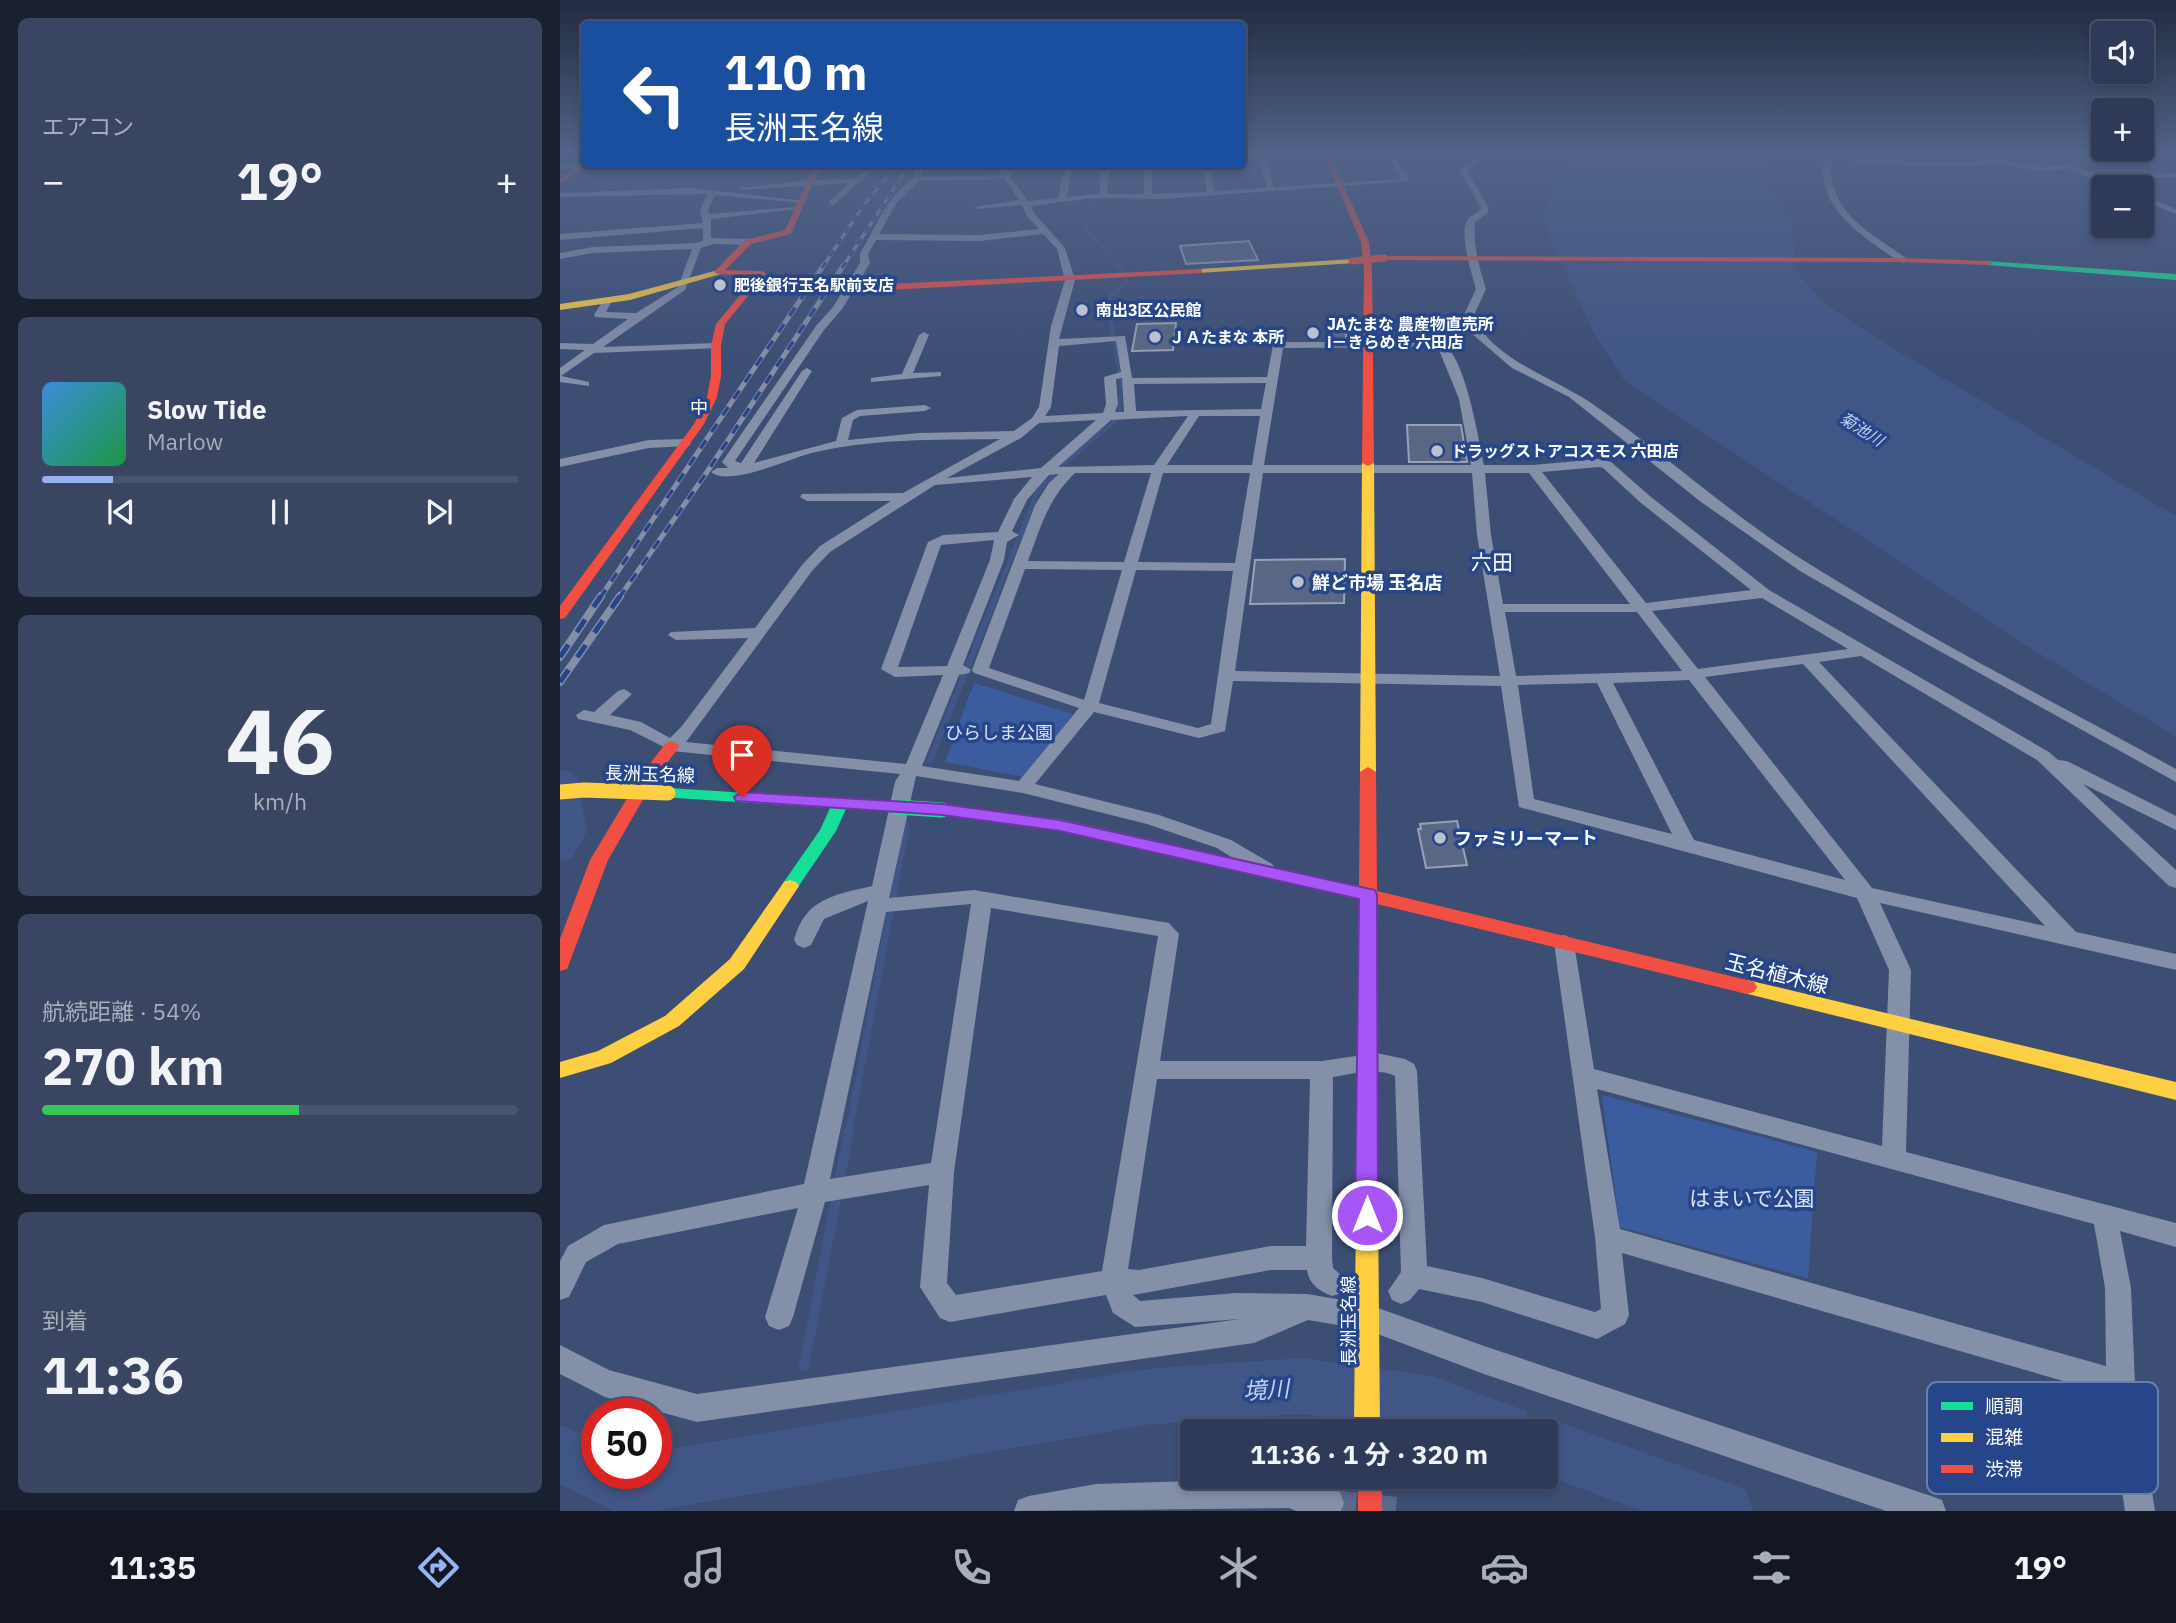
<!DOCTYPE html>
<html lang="ja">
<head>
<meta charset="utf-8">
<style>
  body { margin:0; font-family:"IBM Plex Sans","Noto Sans JP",sans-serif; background:#3a4561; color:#f1f3f6; height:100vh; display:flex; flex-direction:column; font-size:26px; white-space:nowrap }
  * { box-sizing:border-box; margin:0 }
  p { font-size:23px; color:#a7adba }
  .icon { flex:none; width:38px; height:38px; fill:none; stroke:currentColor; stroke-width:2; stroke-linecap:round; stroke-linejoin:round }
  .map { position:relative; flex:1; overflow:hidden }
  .panel { display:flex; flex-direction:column; gap:18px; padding:18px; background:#192030; width:560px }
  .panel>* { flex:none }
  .guide { position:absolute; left:21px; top:21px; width:665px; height:147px; border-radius:7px; box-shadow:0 4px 10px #0003,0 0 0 2px #49546d; background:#1a4fa0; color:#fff; overflow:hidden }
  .tools { position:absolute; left:1531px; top:21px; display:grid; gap:14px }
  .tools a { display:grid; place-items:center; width:63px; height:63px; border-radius:7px; background:#2e3a57; box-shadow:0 4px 10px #0003,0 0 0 2px #49546d; font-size:35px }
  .speed { position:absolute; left:21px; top:1398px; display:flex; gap:14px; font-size:35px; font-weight:700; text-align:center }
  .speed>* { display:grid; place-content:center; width:91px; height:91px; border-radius:50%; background:#2e3a57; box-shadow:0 4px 10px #0003,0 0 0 2px #49546d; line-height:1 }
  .speed .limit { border:10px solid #d22; background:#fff; color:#111 }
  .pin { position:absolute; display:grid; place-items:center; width:60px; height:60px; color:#fff; margin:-72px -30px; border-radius:50% 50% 50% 0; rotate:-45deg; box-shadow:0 0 7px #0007 }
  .pin .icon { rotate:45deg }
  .me { position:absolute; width:77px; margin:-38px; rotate:0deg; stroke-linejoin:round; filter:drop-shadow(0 0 5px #0008) }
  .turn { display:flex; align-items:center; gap:24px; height:147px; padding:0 28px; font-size:32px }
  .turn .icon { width:91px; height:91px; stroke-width:2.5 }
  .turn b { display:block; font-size:49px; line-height:60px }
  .big { font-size:52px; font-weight:700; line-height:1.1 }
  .panel .card { flex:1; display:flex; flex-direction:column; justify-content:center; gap:10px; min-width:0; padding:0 24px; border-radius:10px; background:#3a4561 }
  .panel .dial { align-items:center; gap:0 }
  .dial b { font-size:91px; line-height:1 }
  .song { display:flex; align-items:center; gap:21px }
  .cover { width:84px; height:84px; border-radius:10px; background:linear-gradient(135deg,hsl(210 70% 55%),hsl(140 70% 35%)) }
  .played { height:7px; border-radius:4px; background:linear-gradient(90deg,#95b2f1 15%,#49546d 15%) }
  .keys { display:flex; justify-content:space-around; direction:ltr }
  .heat { display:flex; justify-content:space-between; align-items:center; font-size:38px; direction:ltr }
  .charge { height:10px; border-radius:5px; background:linear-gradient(90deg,#34c759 54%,#49546d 0) }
  .trip { position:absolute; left:620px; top:1419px; width:378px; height:70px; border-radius:7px; background:#2e3a57; box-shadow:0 4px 10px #0003,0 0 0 2px #49546d; font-weight:700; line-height:70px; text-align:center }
  .dock { display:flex; height:112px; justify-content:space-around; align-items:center; background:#121723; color:#a7adba }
  .dock .icon { width:49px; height:49px }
  .dock .active { color:#95b2f1 }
  .dock b { font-size:32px; color:#f1f3f6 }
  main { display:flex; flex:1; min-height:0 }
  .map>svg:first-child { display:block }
  .green { fill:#3c5ca0 }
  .water { fill:#405686 }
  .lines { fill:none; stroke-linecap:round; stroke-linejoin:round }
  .stream-far5 { stroke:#405686; stroke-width:2.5 }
  .stream-far4 { stroke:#405686; stroke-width:3.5 }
  .stream-far3 { stroke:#405686; stroke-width:4.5 }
  .stream-far2 { stroke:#405686; stroke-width:6 }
  .stream-far1 { stroke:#405686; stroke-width:7 }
  .stream { stroke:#405686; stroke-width:10 }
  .river { fill:#405686; fill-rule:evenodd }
  .building { fill:#596784; stroke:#98a2b7; stroke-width:2 }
  .street-tunnel { stroke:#5a6989; stroke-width:27; stroke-dasharray:27 13; stroke-linecap:butt }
  .street { fill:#848fa8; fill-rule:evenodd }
  .fast { fill:#16e098; fill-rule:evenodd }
  .slow { fill:#ffcf43; fill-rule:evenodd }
  .jam { fill:#f24e42; fill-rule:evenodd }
  .rail-far2-casing { stroke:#848fa7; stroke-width:3.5 }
  .rail-far1-casing { stroke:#848fa7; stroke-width:5 }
  .rail-casing { stroke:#848fa7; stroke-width:8 }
  .rail-far2 { stroke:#27468a; stroke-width:2.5; stroke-dasharray:7; stroke-linecap:butt }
  .rail-far1 { stroke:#27468a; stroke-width:3.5; stroke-dasharray:10; stroke-linecap:butt }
  .rail { stroke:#27468a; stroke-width:5; stroke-dasharray:15; stroke-linecap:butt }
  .fast-bridge { stroke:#16e098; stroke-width:15 }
  .slow-bridge { stroke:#ffcf43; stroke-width:15 }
  .jam-bridge-far1 { stroke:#f24e42; stroke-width:7 }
  .jam-bridge { stroke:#f24e42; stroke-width:24 }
  .route { fill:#a855f7; stroke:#6d37a1; stroke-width:2 }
  .poi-dot { fill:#bbc1ce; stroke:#27468a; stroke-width:2.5 }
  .labels { text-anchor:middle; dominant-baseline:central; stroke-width:7; stroke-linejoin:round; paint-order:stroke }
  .far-poi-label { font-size:16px; font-weight:bold; fill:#fff; stroke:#27468a; text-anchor:start }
  .far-water-label { font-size:16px; font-style:italic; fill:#c1d1f1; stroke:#27468a }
  .far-quarter-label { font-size:18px; fill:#fff; stroke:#27468a }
  .poi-label { font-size:18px; font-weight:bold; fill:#fff; stroke:#27468a; text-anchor:start }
  .park-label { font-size:18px; fill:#d9e3f7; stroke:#27468a }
  .street-label { font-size:18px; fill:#fff; stroke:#27468a }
  .quarter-label { font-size:21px; fill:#fff; stroke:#27468a }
  .near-street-label { font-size:21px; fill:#fff; stroke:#27468a }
  .near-park-label { font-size:21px; fill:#d9e3f7; stroke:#27468a }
  .near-water-label { font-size:23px; font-style:italic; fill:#c1d1f1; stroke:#27468a }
  .key { fill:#27468a; stroke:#687ead; stroke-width:2 }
  .key-label { font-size:19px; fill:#fff }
</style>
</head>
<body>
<main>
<section class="panel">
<div class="card"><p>エアコン</p>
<div class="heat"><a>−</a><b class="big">19°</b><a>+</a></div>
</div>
<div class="card">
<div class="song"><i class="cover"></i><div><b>Slow Tide</b><p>Marlow</p></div></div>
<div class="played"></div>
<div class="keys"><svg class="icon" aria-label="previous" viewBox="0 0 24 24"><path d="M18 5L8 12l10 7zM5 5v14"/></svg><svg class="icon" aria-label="pause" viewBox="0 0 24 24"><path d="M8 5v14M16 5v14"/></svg><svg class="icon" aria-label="next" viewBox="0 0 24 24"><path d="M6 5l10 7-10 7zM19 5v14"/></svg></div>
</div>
<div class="card dial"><b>46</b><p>km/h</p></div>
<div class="card"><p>航続距離 · 54%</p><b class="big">270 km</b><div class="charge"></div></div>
<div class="card"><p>到着</p><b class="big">11:36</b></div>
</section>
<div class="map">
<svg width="1616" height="1511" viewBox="0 0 1616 1511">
  <rect width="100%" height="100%" fill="#3d4e74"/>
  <g class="green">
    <polygon points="414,683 513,714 463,777 385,762"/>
    <polygon points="1042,1095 1257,1152 1248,1278 1060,1227"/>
  </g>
  <polygon class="water" points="1016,153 1215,153 1209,186 1232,222 1235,270 1264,303 1319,340 1616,516 1616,737 1464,644 1064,380 1036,337 983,222 994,186"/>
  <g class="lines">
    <polyline class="stream-far5" points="542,164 532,220 525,228 560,268"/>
    <polyline class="stream-far4" points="559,266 567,282 550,296 548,302 561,384 559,413"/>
    <polyline class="stream-far3" points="435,598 477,493 509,459 554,422 560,411"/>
    <g class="stream-far2">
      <polyline points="370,760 436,596"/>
      <polyline points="345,833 346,824"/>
    </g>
    <polyline class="stream-far1" points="289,1132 345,831"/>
    <g class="stream">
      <polyline points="279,1183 289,1130"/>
      <polyline points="244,1366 277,1194"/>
    </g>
    <g class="river">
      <polygon points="0,770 13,773 18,781 27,831 13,857 0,861"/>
      <polygon points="742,1358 872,1376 966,1411 970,1423 985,1417 1185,1489 1193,1511 1081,1511 985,1475 985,1432 858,1432 742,1414 585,1425 95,1511 54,1511 0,1484 0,1425 37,1440 37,1474 96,1474 96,1451 585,1369"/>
    </g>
  </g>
  <g class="building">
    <polygon points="689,241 698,260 626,264 620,246"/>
    <polygon points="616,323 613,350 572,351 577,324"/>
    <polygon points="771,323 786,323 786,339 769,339"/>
    <polygon points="847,425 901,425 907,462 849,462"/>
    <polygon points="785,559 784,603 690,604 695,560"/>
    <polygon points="897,821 907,865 866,868 858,829 861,829 860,824"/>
  </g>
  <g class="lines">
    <polyline class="street-tunnel" points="769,1503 841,1511"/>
    <g class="street">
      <path d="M699,153H706L714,187L841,179L827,153H833L850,181L602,199L533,198L471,206L474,213L505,248L515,280L499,339L565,336L572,378L707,377L713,345L718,342H882C906,358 918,437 924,465H973L1039,459L1051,462L1091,497L1209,590L1489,752L1498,760L1507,761L1616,816V830L1523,784L1616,870V888L1609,886L1477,760L1301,656L1259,662L1516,932L1616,954V970L1320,903L1351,970L1346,1152L1616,1223V1247L1560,1231L1571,1288L1575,1384L1595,1511H1565L1548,1394L1062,1253L1069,1315L1065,1324L1037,1339L922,1302L859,1289L850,1300L841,1304L832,1300L828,1291L841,1272L835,1076C816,1067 793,1074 773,1077L772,1258L773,1268L781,1275L785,1284L781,1293L772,1296C759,1291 749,1284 747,1270H711L573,1295L580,1301L676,1293L747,1294L807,1304L924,1346L1371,1496L1382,1500L1386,1511H1326L924,1374L807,1330L748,1320L694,1343L137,1422L45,1397L0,1374V1345L49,1370L137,1394L680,1319L575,1327L553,1313L546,1295L390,1322L380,1318L360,1287L369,1185L265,1202L233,1317L229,1326L219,1330L209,1326L205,1317L238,1208L58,1244L26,1262L9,1297L0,1300V1261L8,1246L44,1225L244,1184L308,901L264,919L251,945L244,948L237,945L234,940C245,899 273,895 312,886L335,782L340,774L112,751L70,730L18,719L16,715L24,710L34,712L58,691L64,689L72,694L50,715L81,722L110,738L122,726L188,638L116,640L108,635L111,632L195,628L242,565L260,546L331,501H247L240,497L242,494L343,493L440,439C377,440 310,438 248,454C227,460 168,487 151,472L157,468H168L162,462L256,326L273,307L300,263V254L322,213L337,192L353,178L357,164H365L361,177L442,175L435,164H442L447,171L451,164H535L512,167L507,197L539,194L542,164H550L547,194H584L583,164H591L592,194L647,192L642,164H650L654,191L707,188L700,161H682V157H699ZM505,167L498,198L468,201L450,176L455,169ZM445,179L459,200L415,207L419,209L462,205L467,216L479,229L420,235L319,234L336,204L359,181ZM483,234L497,249L505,280L491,326L479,407L472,418L454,431L359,433L288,440L293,420L300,416L365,411L371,408L365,405L297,410L282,418L276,441L194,463L252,371L247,368L242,371L181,463L175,461L264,330L282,309L310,263L308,254L316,240L420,241ZM556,341L561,372L544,377L546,404L543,413L485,416L491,407L499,346ZM876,347L879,350L899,399L911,465H704L723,348ZM562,378L564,412H555L558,404L556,379ZM706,383L701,409L576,411L574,384ZM628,416L594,465L498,467L551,420ZM639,416H700L692,465H607ZM536,420L481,468L387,478L461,438L479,423ZM1039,467L1043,468L1081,503L1191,590L1086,603L982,472ZM515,473H591L564,562L468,561C481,526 488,499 515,473ZM603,473H690L675,563L578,562ZM703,473H912L917,535L940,676L675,671ZM925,473H969L1070,604H943L931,535ZM499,474L489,483L475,505L412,670L414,673L519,708L459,781L362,766L399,675L409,673L411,670L403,665L444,560L447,542L459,535L452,531L467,500L489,475ZM472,477L454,499L438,532L383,535L368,542L321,669L335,677L383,675L346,764L126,742L252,571L270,552L375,485ZM434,540L430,560L387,666L338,667L381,545ZM465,569L562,570L524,700L429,668ZM576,570L673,571L651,724L638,728L539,703ZM1202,598L1288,649L1138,669L1092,611ZM945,612H1077L1122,671L956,676ZM1243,664L1485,926L1312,888L1145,677ZM1129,680L1285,880L1134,840L1053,683ZM673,681L941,686L959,807L1297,898L1329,970L1322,1146L1034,1069L1014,943L1011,938L1004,935L997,938L994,943L1035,1237L1041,1309L1035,1312L922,1278L867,1266L857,1071L854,1064L845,1059L816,1053L762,1061H600L619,934L609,923L414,890L329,898L356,776L463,793L587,824L657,848L698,874H712L715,869L712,864L671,840L599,815L475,784L534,712L639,738L665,731ZM1037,683L1112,834L974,799L958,685ZM411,904L371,1163L270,1179L326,912ZM431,908L598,936L542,1271L396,1295L387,1283L394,1172ZM597,1079H750L746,1246H711L579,1270L568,1269ZM1037,1089L1534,1224L1545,1288L1546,1366L1060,1229Z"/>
      <path d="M922,153H930L907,171L929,208L927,214L915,222C913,245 919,267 926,289L914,315C929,359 998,379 1034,405C1108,456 1174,518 1251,565C1369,639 1494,702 1616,769V782L1356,638L1240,571L1141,502L1009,397L952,368L910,332L904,315L916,289C912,274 898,233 908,219C911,215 918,213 921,208L899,170Z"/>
      <path d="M1265,153H1271V156L1375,163L1444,160L1479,167L1511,165L1539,176L1616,173V177L1548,180L1562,187H1552L1510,169L1479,171L1444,164L1375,167L1271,160C1268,213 1308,231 1346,258V262L1343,263C1332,258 1321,249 1311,242C1280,219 1255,193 1265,153Z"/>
      <polygon points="1525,153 1534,153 1556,162 1549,164"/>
      <polygon points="1601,153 1616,155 1616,159 1602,155"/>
      <polygon points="22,164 25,168 0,169 0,165"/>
      <polygon points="312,164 320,164 272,206 269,202 289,183 183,190 179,188 250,180 294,179"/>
      <polygon points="131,188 246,201 242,203 155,195 148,210 150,214 234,207 238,209 151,219 151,238 188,239 192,242 188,245 153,244 141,248 125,290 43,347 156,343 160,344 160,348 34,353 1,376 29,382 29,386 0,382 0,368 25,350 0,349 0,343 33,344 68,319 35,317 34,315 44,299 52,301 46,312 76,313 118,287 132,249 33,253 0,259 0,253 33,247 136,243 143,241 143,228 0,240 0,234 143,223 140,210 147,194 0,197 0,193"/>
      <polygon points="1582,195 1616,209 1616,214 1582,200"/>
      <polygon points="364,332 369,335 353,373 381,372 381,376 311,382 311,378 342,374 359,335"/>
      <polygon points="125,439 131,443 129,446 89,448 0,467 0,459 89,440"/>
      <path d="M730,1478C747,1485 763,1486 780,1492L784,1503L781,1511H736L729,1508L454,1511L458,1500L469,1496L536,1484Z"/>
    </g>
    <g class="fast">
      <polygon points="1425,261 1616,274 1616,280 1428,265"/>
      <polygon points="108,788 336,802 344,807 336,812 286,809 276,831 236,890 224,890 221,886 260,830 270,808 102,797 100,793"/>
      <polygon points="382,805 500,819 799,887 805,889 808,893 805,897 799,899 500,831 376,814 374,810 376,806"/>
    </g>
    <g class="slow">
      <polygon points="792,259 795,263 639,273 635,271 639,269"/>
      <polygon points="158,270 162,272 161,274 70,300 0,310 0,304 69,294"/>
      <polygon points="808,460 814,463 816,772 808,777 800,772 802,463"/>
      <polygon points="230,880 236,882 239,886 184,969 119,1026 51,1063 0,1078 0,1062 38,1051 105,1016 170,959 224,882"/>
      <polygon points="1187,980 1616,1082 1616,1100 1180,992 1177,987 1180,982"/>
      <polygon points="807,1079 814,1081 817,1087 820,1432 794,1432 797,1087 800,1081"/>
    </g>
    <g class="jam">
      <polygon points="763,153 769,153 809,242 812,269 814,463 808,466 802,463 804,269 801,242"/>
      <polygon points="24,162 27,165 0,184 0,179"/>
      <polygon points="255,164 262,164 231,234 191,244 165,270 202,271 206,274 165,324 161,346 161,376 157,397 144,424 5,618 0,619 0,606 134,424 147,397 151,376 151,346 156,324 196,276 158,274 154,272 185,240 225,230"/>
      <polygon points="824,256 1343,258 1428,261 1432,263 1428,265 1343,262 821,260"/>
      <polygon points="639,269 642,269 642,273 289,292 285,289 289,286"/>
      <polygon points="112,741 120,746 96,777 48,860 9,964 7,969 0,971 0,939 30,860 81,775 106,743"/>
      <polygon points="808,767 816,772 817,891 1187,980 1194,982 1197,987 1194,992 1187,994 817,904 817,1087 814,1093 807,1095 800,1093 797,1087 799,899 793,897 790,893 793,889 799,887 800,772"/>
    </g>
    <defs>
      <g id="rail-far2">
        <polyline points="262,268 303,206 338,164"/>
        <polyline points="282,268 350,164"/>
      </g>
      <g id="rail-far1">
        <polyline points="40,598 263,266"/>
        <polyline points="59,598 147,472 283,266"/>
      </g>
      <g id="rail">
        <polyline points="0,657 41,596"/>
        <polyline points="0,682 60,596"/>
      </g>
    </defs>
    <use href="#rail-far2" class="rail-far2-casing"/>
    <use href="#rail-far1" class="rail-far1-casing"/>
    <use href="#rail" class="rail-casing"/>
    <use href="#rail-far2" class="rail-far2"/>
    <use href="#rail-far1" class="rail-far1"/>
    <use href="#rail" class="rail"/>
    <polyline class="fast-bridge" points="336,807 382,810"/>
    <polyline class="slow-bridge" points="0,792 24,790 108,793"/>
    <polyline class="jam-bridge-far1" points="792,261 824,258"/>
    <polyline class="jam-bridge" points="810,1490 810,1511"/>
  </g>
  <linearGradient id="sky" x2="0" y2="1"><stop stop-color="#222b40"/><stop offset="0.42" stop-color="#516388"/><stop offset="1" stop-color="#516388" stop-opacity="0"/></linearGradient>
  <rect width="1616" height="364" fill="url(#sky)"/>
  <polygon class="route" points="182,792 382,804 500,820 815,890 817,895 818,1215 815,1222 807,1225 799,1222 795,1215 799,899 500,831 382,815 176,801 174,797"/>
  <g class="poi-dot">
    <circle cx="160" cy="285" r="7"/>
    <circle cx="522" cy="310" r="7"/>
    <circle cx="753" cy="333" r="7"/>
    <circle cx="595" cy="337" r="7"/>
    <circle cx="877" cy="451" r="7"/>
    <circle cx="738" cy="582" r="7"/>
    <circle cx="880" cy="838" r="7"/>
  </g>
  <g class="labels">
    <g class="far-poi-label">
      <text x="174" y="285">肥後銀行玉名駅前支店</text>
      <text x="536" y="310">南出3区公民館</text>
      <text x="767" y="324">JAたまな 農産物直売所<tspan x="767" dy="18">i－きらめき 六田店</tspan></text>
      <text x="609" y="337">ＪＡたまな 本所</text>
      <text x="891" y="451">ドラッグストアコスモス 六田店</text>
    </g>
    <g class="far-water-label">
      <text transform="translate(1302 429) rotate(32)">菊池川</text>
    </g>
    <g class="far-quarter-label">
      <text x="139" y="407">中</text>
    </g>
    <g class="poi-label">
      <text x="752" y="582">鮮ど市場 玉名店</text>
      <text x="894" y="838">ファミリーマート</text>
    </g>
    <g class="park-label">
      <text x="439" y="732">ひらしま公園</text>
    </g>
    <g class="street-label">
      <text transform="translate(90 774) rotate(2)">長洲玉名線</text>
      <text transform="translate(788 1321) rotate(-90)">長洲玉名線</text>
    </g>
    <g class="quarter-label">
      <text x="932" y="562">六田</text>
    </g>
    <g class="near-street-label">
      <text transform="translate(1217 973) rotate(14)">玉名植木線</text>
    </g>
    <g class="near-park-label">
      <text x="1192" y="1198">はまいで公園</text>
    </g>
    <g class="near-water-label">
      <text transform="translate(706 1389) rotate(-4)">境川</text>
    </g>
  </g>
  <rect x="1367" y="1382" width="231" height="112" rx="10" class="key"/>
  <rect x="1381" y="1402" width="32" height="8" fill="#16e098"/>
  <rect x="1381" y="1433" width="32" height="9" fill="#ffcf43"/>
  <rect x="1381" y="1465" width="32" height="8" fill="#f24e42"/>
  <g class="key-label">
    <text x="1425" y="1413">順調</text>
    <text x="1425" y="1444">混雑</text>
    <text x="1425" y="1476">渋滞</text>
  </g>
</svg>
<div class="tools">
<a><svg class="icon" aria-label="sound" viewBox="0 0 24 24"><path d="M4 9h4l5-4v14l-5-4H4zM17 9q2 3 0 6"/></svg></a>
<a>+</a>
<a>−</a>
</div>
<div class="speed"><div class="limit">50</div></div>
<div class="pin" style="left:182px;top:797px;background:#d93025"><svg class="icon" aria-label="arrive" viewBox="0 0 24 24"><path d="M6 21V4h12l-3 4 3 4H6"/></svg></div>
<svg class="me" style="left:807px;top:1215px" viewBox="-20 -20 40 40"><circle r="17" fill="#a855f7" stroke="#fff" stroke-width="3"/><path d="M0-11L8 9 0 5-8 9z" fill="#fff"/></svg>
<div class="trip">11:36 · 1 分 · 320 m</div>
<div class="guide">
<div class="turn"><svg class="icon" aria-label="left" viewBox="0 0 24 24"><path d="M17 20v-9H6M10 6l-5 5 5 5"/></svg><div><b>110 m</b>長洲玉名線</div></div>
</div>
</div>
</main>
<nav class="dock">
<b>11:35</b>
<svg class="icon active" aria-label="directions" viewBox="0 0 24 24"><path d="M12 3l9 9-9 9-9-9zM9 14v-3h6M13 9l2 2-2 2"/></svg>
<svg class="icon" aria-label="music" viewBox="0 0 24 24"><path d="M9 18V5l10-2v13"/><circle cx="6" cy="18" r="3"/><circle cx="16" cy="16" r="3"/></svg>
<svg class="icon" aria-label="phone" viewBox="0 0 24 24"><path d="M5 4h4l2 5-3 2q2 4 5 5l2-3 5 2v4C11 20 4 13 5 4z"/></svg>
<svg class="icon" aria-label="climate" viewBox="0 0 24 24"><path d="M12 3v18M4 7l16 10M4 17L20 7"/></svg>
<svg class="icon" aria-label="car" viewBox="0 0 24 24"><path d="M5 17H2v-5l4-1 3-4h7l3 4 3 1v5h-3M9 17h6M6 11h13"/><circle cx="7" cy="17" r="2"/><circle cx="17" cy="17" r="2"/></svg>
<svg class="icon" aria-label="filters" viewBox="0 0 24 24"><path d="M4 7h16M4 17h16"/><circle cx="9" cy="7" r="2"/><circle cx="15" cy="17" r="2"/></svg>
<b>19°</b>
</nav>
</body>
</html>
